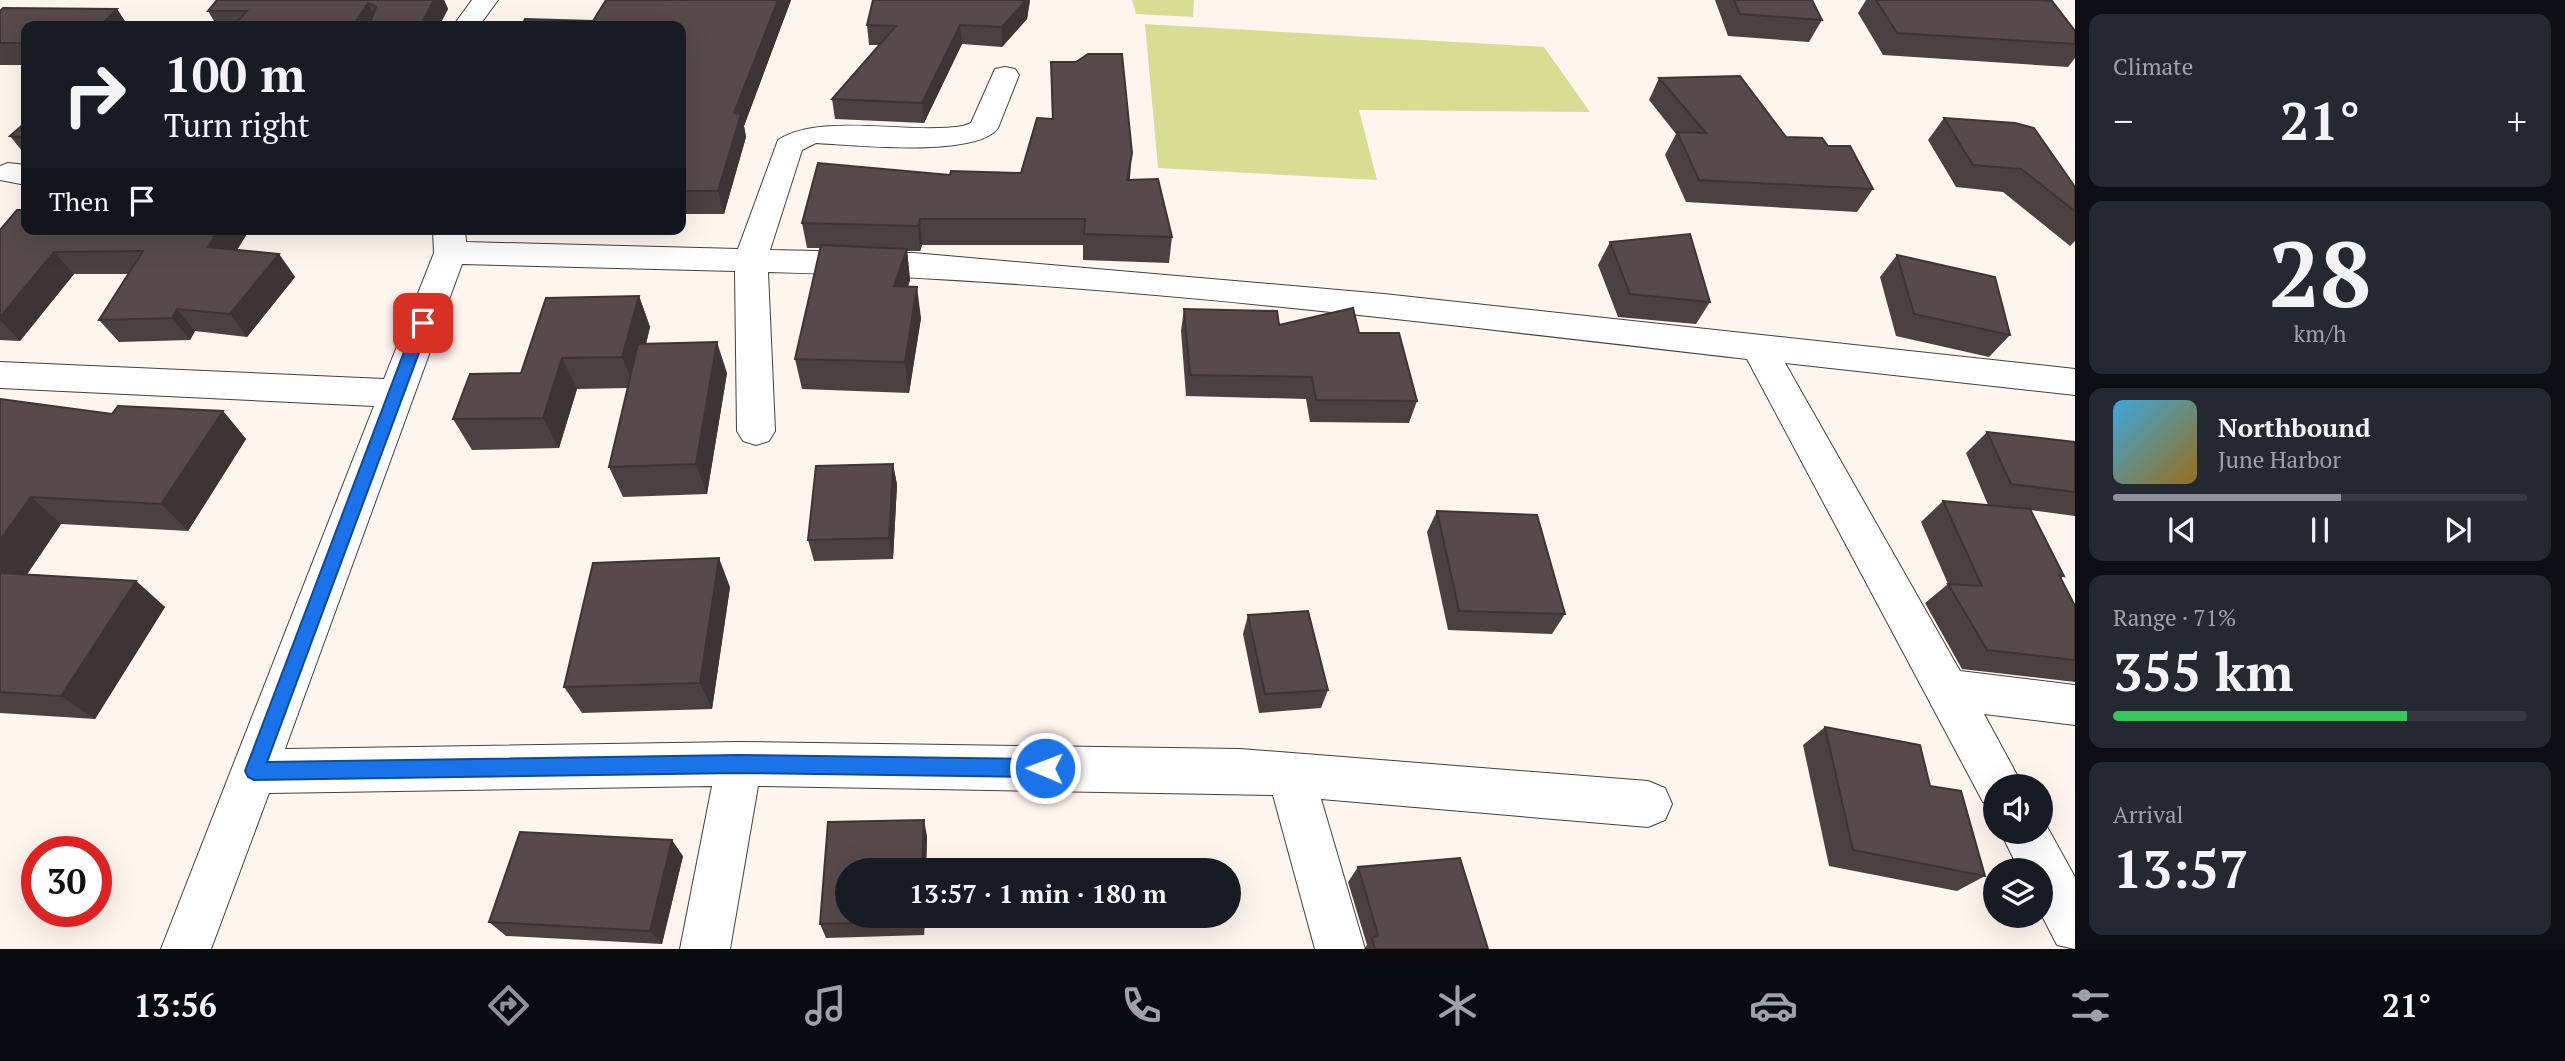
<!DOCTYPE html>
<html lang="en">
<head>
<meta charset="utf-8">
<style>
  body { margin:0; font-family:"PT Serif",serif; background:#242831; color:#f1f3f6; height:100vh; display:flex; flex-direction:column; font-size:26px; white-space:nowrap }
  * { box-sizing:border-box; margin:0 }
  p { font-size:23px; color:#9ea1a6 }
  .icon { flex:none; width:38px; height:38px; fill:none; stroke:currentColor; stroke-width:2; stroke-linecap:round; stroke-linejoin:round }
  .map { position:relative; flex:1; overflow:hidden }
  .sheet { display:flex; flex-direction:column; gap:14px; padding:14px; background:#0d0f14; width:490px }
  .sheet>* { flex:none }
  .guide { position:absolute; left:21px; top:21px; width:665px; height:214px; border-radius:14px; box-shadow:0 7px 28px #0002; background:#171b24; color:#f1f3f6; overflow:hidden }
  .controls { position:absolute; left:1983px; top:774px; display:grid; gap:14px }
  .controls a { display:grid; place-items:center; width:70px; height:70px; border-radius:50%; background:#171b24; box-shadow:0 7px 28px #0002; font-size:35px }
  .speed { position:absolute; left:21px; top:836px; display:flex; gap:14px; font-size:35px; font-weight:700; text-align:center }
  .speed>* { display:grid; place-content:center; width:91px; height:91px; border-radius:50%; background:#171b24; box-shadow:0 7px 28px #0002; line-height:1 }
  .speed .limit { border:10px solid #d22; background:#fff; color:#111 }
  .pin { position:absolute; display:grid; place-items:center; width:60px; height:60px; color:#fff; margin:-30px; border-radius:14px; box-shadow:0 4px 10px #0006 }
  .me { position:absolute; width:77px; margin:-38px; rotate:271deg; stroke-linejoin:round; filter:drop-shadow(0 0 5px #0008) }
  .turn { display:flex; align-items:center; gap:24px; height:147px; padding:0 28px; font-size:32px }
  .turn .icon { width:91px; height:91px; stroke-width:2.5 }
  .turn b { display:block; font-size:49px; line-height:60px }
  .then { display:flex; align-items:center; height:66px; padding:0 28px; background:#0003; gap:14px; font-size:26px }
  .big { font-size:52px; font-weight:700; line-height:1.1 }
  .sheet .widget { flex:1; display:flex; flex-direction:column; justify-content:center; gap:10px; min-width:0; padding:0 24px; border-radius:14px; background:#242831 }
  .sheet .dial { align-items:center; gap:0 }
  .dial b { font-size:91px; line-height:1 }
  .song { display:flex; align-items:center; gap:21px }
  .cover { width:84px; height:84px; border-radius:10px; background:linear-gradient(135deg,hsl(200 70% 55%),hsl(40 70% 35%)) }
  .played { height:7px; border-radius:4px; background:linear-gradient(90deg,#8c9099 55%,#363941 55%) }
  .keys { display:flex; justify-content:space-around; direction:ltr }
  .heat { display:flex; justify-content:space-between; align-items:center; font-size:38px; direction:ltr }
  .charge { height:10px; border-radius:5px; background:linear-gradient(90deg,#34c759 71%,#363941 0) }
  .trip { position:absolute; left:835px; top:858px; width:406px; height:70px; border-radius:35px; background:#171b24; box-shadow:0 7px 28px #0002; font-weight:700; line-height:70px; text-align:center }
  .tabs { display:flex; height:112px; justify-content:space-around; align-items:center; background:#090b0e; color:#9ea1a6 }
  .tabs .icon { width:49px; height:49px }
  .tabs .current { color:#8c9099 }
  .tabs b { font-size:32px; color:#f1f3f6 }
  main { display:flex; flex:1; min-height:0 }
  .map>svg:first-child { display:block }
  .forest { fill:#d7de94 }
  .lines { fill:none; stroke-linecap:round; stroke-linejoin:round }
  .minor-casing { stroke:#414141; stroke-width:2 }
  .minor { fill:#fff; fill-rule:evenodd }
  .wall { fill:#4c4040 }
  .shaded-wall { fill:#3e3434 }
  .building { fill:#584a4b; stroke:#3e3434; stroke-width:2 }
  .route { fill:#1a73e8; stroke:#114b97; stroke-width:2 }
</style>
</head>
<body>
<main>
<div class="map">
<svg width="2075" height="949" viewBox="0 0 2075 949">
  <rect width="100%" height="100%" fill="#fff5ef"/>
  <g class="forest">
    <polygon points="1132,0 1194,0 1193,17 1136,14"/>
    <polygon points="1145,24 1544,47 1590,112 1359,110 1377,180 1158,168"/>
  </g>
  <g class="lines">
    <defs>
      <g id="minor">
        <polygon points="472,0 498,0 479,26 453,26"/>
        <path d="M1005,67L1015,69L1019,75L998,128C977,158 852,145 816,143L802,150L770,250L913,253L1384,294L2075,369V395L1785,363L1960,671L2075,685V725L1984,714L2023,786H1995V806L1983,802L1747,359C1422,322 1095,280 768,272L775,431L769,441L756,445L743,441L737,431L735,271L462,264L285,749L739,742L1240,749L1648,781L1665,788L1672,804L1665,820L1648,827L1321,799L1365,949H1315L1273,795L758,786L730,949H680L712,786L269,793L211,949H161L374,406L0,388V362L384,379L434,253L433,229H465L466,242L738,249L778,140C821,112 908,135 963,126L971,123L995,69Z"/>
        <polygon points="8,163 26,165 26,185 0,180 0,166"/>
        <polygon points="2040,814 2075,877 2075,949 2057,945 2040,912 2040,870 2019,870 2000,831 2040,831"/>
      </g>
    </defs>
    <use href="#minor" class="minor-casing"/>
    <use href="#minor" class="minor"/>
  </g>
  <g class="wall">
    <polygon points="444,0 448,9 439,26 217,26 208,11"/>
    <polygon points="606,0 791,0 744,126 746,137 724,214 681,214 681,26 522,26 525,19 593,21"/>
    <polygon points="873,0 1030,0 1027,19 1002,47 962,44 924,123 835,119 832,99 879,45 869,45 867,25"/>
    <polygon points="1715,0 1812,0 1822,20 1809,42 1728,36"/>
    <polygon points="1866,0 2038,0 2075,31 2075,58 2068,67 1883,55 1858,13"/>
    <polygon points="117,9 128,26 26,26 26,65 0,65 0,11"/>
    <polygon points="1051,62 1130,180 1172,237 1169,263 1083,260 1083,245 922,245 920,251 907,251 910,280 908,287 921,318 909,393 802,389 795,359 820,248 807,248 802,223 950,175 1021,173 1052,119"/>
    <polygon points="1659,78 1786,137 1828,146 1873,189 1857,212 1686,202 1665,155 1676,134 1649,100"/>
    <polygon points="1944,118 2075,187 2075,241 2070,246 2003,192 1956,187 1928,140"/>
    <polygon points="26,122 26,156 10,136"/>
    <polygon points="250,229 237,250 279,254 295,277 247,337 195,331 190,340 119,342 99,320 129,274 74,274 20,341 0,340 0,230"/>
    <polygon points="1610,242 1710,302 1696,324 1618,317 1598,265"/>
    <polygon points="1897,255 2010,335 1989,357 1896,336 1880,277"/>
    <polygon points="639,296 650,327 646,344 727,373 707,494 623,497 609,467 628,388 577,389 559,448 472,450 453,419 521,373"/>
    <polygon points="1184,309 1279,325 1359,333 1417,401 1409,423 1310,422 1306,399 1186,396 1181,331"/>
    <polygon points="0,399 112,414 223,411 246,439 188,531 61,524 27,574 136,581 165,607 95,719 0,713"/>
    <polygon points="1987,432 2075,442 2075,516 2030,510 2064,576 2060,579 2075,606 2075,682 1962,669 1925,603 1948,584 1921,522 1943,501 1988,505 1966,453"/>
    <polygon points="893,464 897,485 893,559 814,561 808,540"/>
    <polygon points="1437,511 1565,614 1552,634 1448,630 1427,532"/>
    <polygon points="730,587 712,709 582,713 564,687"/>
    <polygon points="1248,615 1328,690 1321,708 1259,713 1243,634"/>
    <polygon points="1825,727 1930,786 1985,876 1957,891 1829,866 1803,745"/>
    <polygon points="927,836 924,935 826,938 820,924"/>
    <polygon points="683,856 662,944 506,936 489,922"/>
    <polygon points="1358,867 1488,949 1364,949 1367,945 1348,882"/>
  </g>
  <g class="shaded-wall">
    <polygon points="434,0 444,0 448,9 439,26 420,26"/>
    <polygon points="778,0 791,0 744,126 746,137 724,214 718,191 734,113"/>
    <polygon points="1026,0 1030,0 1027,19 1002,47 1002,27"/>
    <polygon points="368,3 378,23 376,26 353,26"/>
    <polygon points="117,9 128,26 100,26"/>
    <polygon points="960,25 962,44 924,123 922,103"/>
    <polygon points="1132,153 1130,178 1125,205 1127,180"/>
    <polygon points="920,219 922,245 920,251 918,226"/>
    <polygon points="219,229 250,229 224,270 208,247"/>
    <polygon points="907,249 910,280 898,318 894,286"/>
    <polygon points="54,252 74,274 20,341 0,320 0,317"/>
    <polygon points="279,254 295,277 247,337 230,314"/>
    <polygon points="917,287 921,318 909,393 905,362"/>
    <polygon points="639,296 650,327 635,388 622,357"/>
    <polygon points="177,309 195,331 190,340 172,318"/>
    <polygon points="717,342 727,373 707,494 696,464"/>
    <polygon points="562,358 577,389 559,448 543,418"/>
    <polygon points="223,411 246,439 188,531 161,504"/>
    <polygon points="893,464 897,485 893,559 889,538"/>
    <polygon points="31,497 61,524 12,597 0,588 0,540"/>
    <polygon points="719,558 730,587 712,709 700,683"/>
    <polygon points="136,581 165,607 95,719 61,696"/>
    <polygon points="924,820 927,836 926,870 922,870"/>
    <polygon points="672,840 683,856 662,944 650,931"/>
    <polygon points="921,915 925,915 924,935 921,921"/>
  </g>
  <g class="building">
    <polygon points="217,0 434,0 420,26 369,26 376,7 368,3 353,26 233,26 247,11 208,11"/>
    <polygon points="606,0 778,0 734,113 741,114 718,191 681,191 681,26 522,26 525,19 593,21"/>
    <polygon points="873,0 1026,0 1002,27 960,25 922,103 832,99 896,26 867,25"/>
    <polygon points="1734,0 1812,0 1822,20 1740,14"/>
    <polygon points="1876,0 2038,0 2052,1 2075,31 2075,44 1897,33"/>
    <polygon points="3,8 117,9 100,26 26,26 26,43 0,43 0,11"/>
    <polygon points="1088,54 1122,54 1132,153 1127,180 1158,179 1172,237 1084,234 1085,219 920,219 918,226 802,223 818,163 950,175 951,171 1021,173 1037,118 1053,119 1051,62 1076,62"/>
    <polygon points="1740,76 1786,137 1822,138 1828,146 1850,146 1873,189 1699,180 1677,132 1706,133 1659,78"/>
    <polygon points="1944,118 2015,123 2034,128 2075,187 2075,211 2021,169 1973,165"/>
    <polygon points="26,122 26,138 10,136"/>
    <polygon points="17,210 26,210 26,229 219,229 208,247 279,254 230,314 177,309 172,318 99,320 143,251 54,252 0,317 0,230"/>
    <polygon points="1690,234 1710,302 1630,294 1610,242"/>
    <polygon points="821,245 907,249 894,286 917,287 905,362 795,359"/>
    <polygon points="1897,255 1995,277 2010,335 1914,314"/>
    <polygon points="639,296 622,357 562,358 543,418 453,419 470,374 521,373 546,298"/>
    <polygon points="1353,308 1359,333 1399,333 1417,401 1316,400 1312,377 1190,375 1184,309 1277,311 1279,325"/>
    <polygon points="717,342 696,464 609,467 638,344"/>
    <polygon points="0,399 112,414 118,406 223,411 161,504 31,497 0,540"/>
    <polygon points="1987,432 2075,442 2075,492 2011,484"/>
    <polygon points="893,464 889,538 808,540 816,466"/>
    <polygon points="1943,501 2030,509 2064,576 2059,575 2075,606 2075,660 1987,650 1948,584 1982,586"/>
    <polygon points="1437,511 1537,515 1565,614 1459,611"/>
    <polygon points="719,558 700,683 564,687 593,563"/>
    <polygon points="0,573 136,581 61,696 0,692"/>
    <polygon points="1308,611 1328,690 1265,694 1248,615"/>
    <polygon points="1825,727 1920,745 1930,786 1961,791 1985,876 1853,850"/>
    <polygon points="924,820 922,870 847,870 847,915 921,915 921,921 820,924 828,822"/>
    <polygon points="520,832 672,840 650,931 489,922"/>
    <polygon points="1460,858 1488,949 1375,949 1372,938 1378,935 1358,867"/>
  </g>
  <polygon class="route" points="423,318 430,323 267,762 738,755 1045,759 1052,762 1055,768 1052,774 1045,777 738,773 254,780 248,777 245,771 415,323"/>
</svg>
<div class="controls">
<a><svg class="icon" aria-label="sound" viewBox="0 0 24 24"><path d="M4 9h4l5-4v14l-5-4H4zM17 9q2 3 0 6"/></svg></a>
<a><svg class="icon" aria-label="layers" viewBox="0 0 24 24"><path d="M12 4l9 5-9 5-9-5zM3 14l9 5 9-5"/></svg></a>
</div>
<div class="speed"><div class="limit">30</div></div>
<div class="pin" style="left:423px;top:323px;background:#d93025"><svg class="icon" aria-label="arrive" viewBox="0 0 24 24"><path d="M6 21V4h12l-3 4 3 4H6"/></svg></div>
<svg class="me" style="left:1045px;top:768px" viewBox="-20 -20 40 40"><circle r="17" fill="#1a73e8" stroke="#fff" stroke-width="3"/><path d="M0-11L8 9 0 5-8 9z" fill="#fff"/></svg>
<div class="trip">13:57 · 1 min · 180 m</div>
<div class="guide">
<div class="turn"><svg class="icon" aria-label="right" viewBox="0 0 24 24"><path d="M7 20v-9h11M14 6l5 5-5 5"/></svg><div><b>100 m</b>Turn right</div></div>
<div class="then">Then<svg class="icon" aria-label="arrive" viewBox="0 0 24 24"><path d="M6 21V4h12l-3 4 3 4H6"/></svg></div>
</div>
</div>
<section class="sheet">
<div class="widget"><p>Climate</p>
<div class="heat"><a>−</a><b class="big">21°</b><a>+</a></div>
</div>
<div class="widget dial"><b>28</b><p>km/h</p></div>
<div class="widget">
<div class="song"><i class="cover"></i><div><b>Northbound</b><p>June Harbor</p></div></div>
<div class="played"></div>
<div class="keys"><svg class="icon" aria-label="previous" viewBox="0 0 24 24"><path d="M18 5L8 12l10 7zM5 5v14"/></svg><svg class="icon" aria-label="pause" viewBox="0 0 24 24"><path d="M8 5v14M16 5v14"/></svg><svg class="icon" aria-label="next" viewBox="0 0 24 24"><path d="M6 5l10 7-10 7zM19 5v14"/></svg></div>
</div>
<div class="widget"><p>Range · 71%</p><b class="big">355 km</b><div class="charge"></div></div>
<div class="widget"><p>Arrival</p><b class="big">13:57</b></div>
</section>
</main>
<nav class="tabs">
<b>13:56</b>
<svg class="icon current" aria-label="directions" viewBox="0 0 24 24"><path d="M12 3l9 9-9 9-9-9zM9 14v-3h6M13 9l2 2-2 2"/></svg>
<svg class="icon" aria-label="music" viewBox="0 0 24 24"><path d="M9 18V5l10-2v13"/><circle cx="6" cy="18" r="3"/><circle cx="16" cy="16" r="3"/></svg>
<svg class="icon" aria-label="phone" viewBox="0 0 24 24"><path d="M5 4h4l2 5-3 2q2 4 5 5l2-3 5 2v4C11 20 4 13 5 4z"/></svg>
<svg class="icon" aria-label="climate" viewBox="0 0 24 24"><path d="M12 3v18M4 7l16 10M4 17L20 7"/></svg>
<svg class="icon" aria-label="car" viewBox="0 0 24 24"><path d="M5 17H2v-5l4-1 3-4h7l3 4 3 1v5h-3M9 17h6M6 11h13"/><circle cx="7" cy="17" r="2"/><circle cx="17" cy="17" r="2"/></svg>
<svg class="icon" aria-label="filters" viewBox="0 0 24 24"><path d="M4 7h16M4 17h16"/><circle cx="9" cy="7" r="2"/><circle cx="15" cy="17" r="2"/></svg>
<b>21°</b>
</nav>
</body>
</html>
